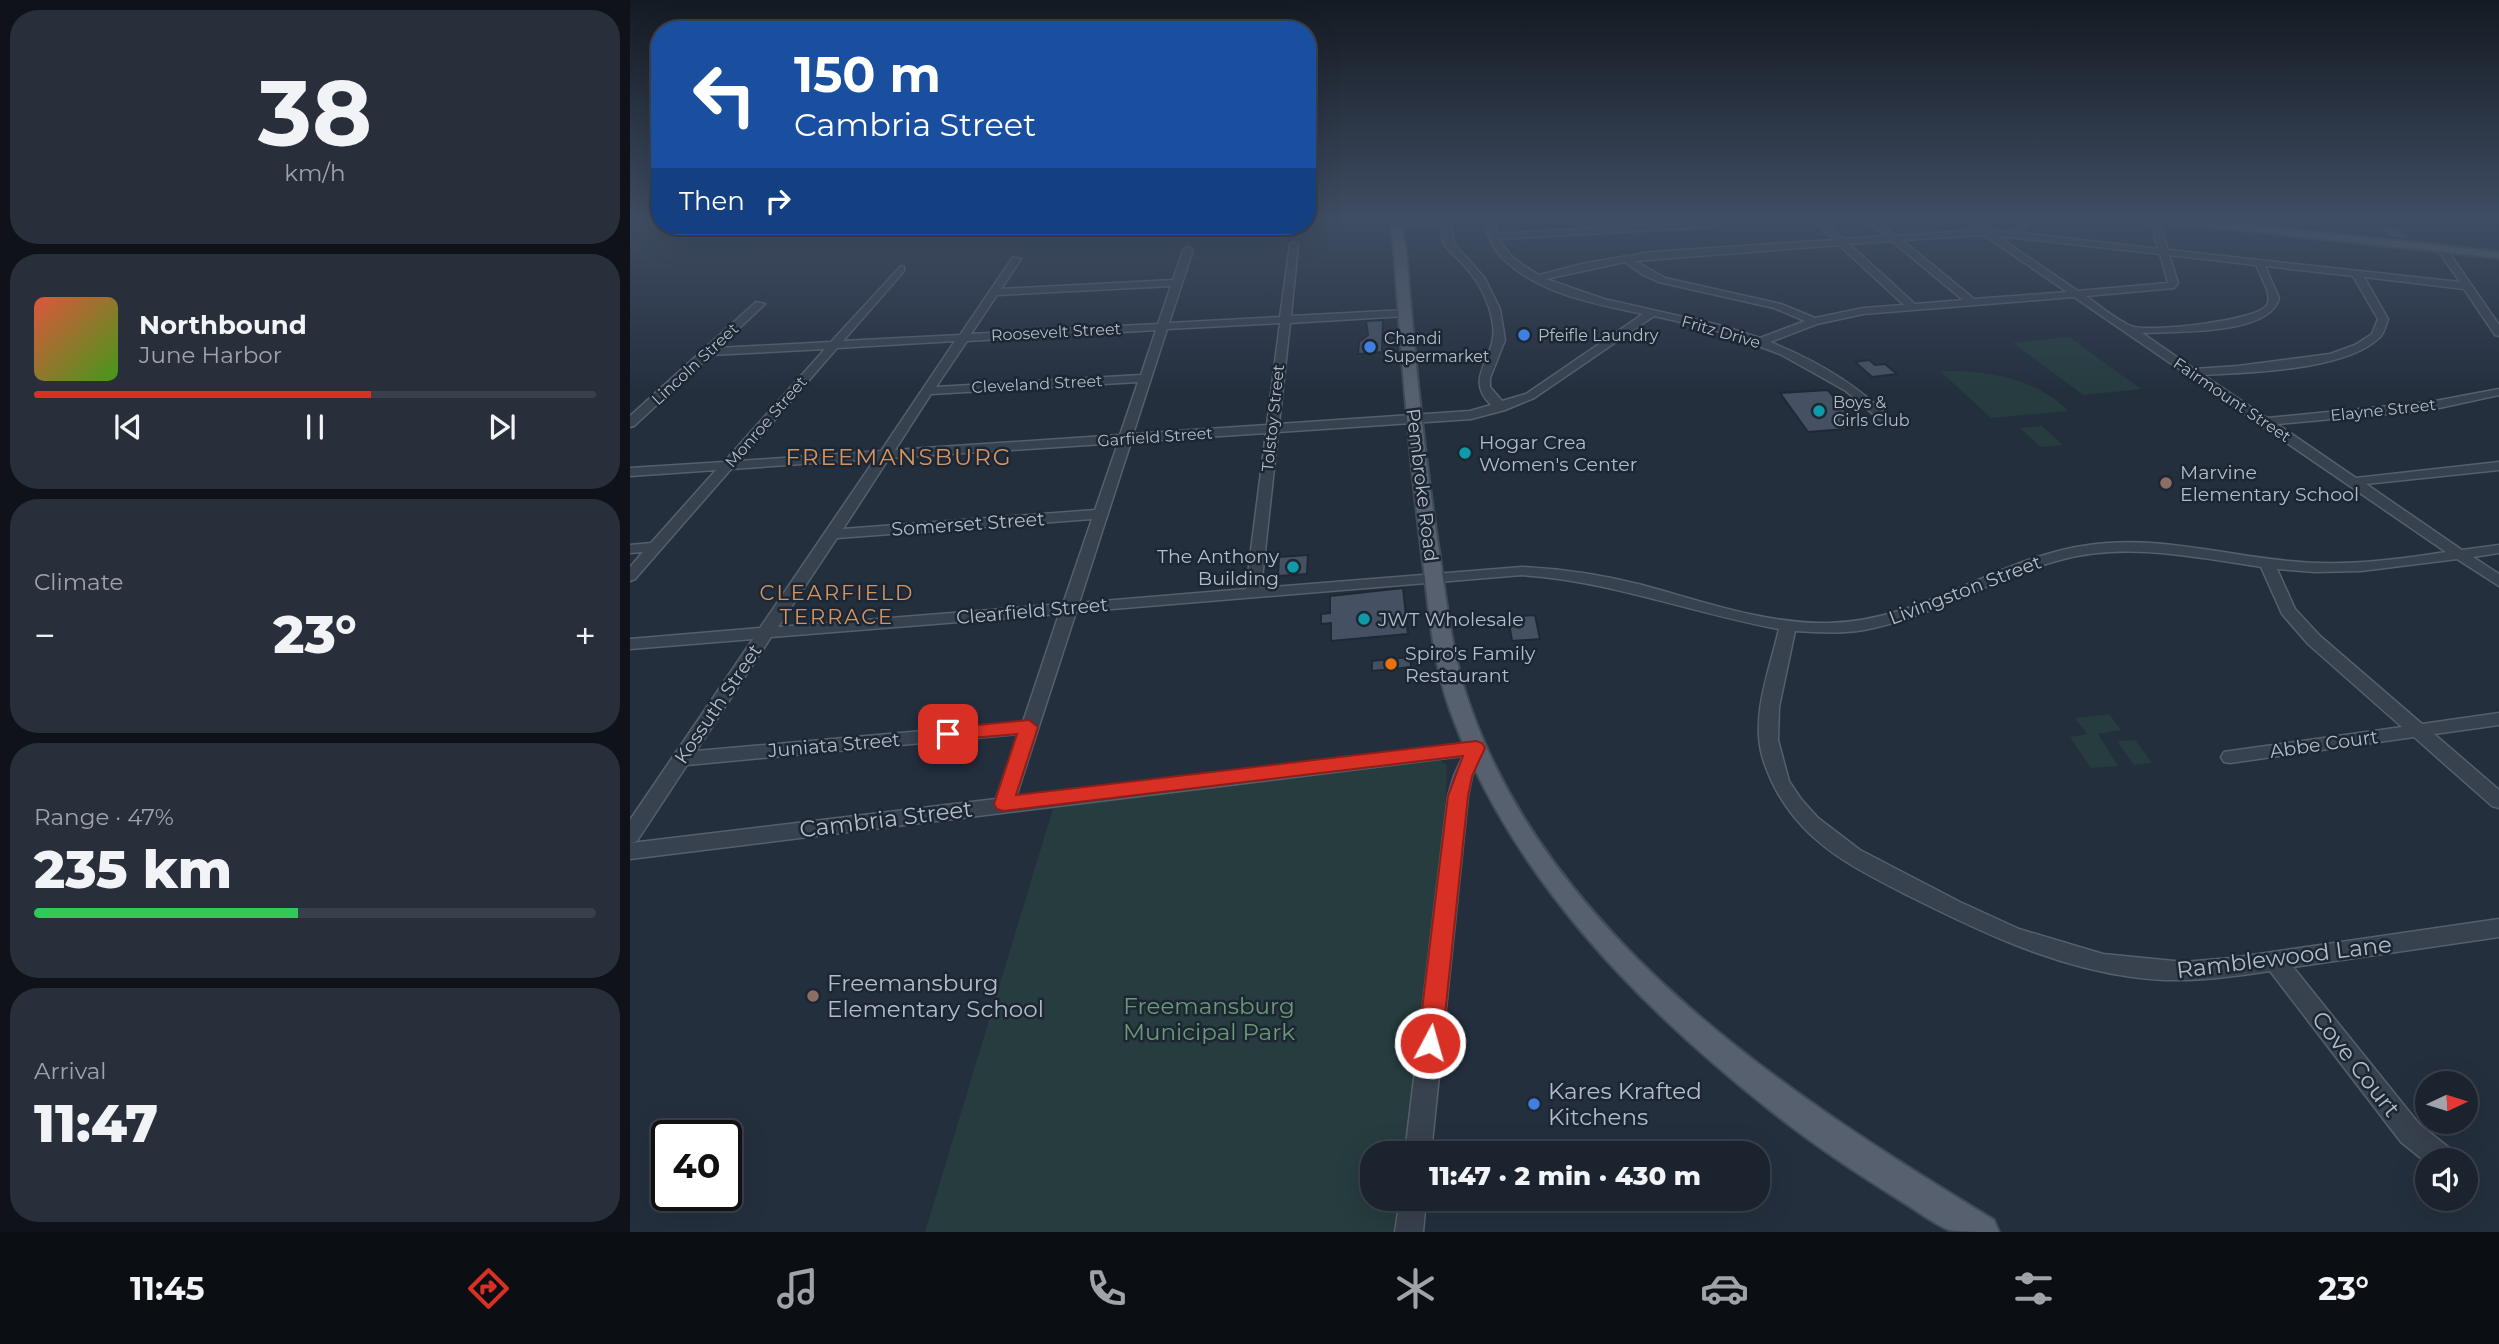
<!DOCTYPE html>
<html lang="en">
<head>
<meta charset="utf-8">
<style>
  body { margin:0; font-family:Montserrat,sans-serif; background:#282f3a; color:#f1f3f6; height:100vh; display:flex; flex-direction:column; font-size:26px; white-space:nowrap }
  * { box-sizing:border-box; margin:0 }
  p { font-size:23px; color:#a0a4aa }
  .icon { flex:none; width:38px; height:38px; fill:none; stroke:currentColor; stroke-width:2; stroke-linecap:round; stroke-linejoin:round }
  .map { position:relative; flex:1; overflow:hidden }
  .details { display:flex; flex-direction:column; gap:10px; padding:10px; background:#0f1319; width:630px }
  .details>* { flex:none }
  .guide { position:absolute; left:21px; top:21px; width:665px; height:214px; border-radius:28px; box-shadow:0 7px 28px #0002,0 0 0 2px #39404a; background:#1a4fa0; color:#fff; overflow:hidden }
  .needle { width:46px; rotate:86deg }
  .controls { position:absolute; left:1785px; top:1071px; display:grid; gap:14px }
  .controls a { display:grid; place-items:center; width:63px; height:63px; border-radius:50%; background:#1b232e; box-shadow:0 7px 28px #0002,0 0 0 2px #39404a; font-size:35px }
  .speed { position:absolute; left:21px; top:1120px; display:flex; gap:14px; font-size:35px; font-weight:700; text-align:center }
  .speed>* { display:grid; place-content:center; width:91px; height:91px; border-radius:50%; background:#1b232e; box-shadow:0 7px 28px #0002,0 0 0 2px #39404a; line-height:1 }
  .speed .limit { border:4px solid #111; border-radius:10px; background:#fff; color:#111 }
  .pin { position:absolute; display:grid; place-items:center; width:60px; height:60px; color:#fff; margin:-30px; border-radius:14px; box-shadow:0 4px 10px #0006 }
  .me { position:absolute; width:77px; margin:-38px; rotate:6deg; stroke-linejoin:round; filter:drop-shadow(0 0 5px #0008) }
  .turn { display:flex; align-items:center; gap:24px; height:147px; padding:0 28px; font-size:32px }
  .turn .icon { width:91px; height:91px; stroke-width:2.5 }
  .turn b { display:block; font-size:49px; line-height:60px }
  .then { display:flex; align-items:center; height:66px; padding:0 28px; background:#0003; gap:14px; font-size:26px }
  .big { font-size:52px; font-weight:800; line-height:1.1 }
  .details .card { flex:1; display:flex; flex-direction:column; justify-content:center; gap:10px; min-width:0; padding:0 24px; border-radius:28px; background:#282f3a }
  .details .dial { align-items:center; gap:0 }
  .dial b { font-size:91px; line-height:1 }
  .song { display:flex; align-items:center; gap:21px }
  .cover { width:84px; height:84px; border-radius:10px; background:linear-gradient(135deg,hsl(10 70% 55%),hsl(100 70% 35%)) }
  .played { height:7px; border-radius:4px; background:linear-gradient(90deg,#d93025 60%,#39404a 60%) }
  .keys { display:flex; justify-content:space-around; direction:ltr }
  .heat { display:flex; justify-content:space-between; align-items:center; font-size:38px; direction:ltr }
  .charge { height:10px; border-radius:5px; background:linear-gradient(90deg,#34c759 47%,#39404a 0) }
  .trip { position:absolute; left:730px; top:1141px; width:410px; height:70px; border-radius:28px; background:#1b232e; box-shadow:0 7px 28px #0002,0 0 0 2px #39404a; font-weight:800; line-height:70px; text-align:center }
  .dock { display:flex; height:112px; justify-content:space-around; align-items:center; background:#0b0e12; color:#a0a4aa }
  .dock .icon { width:49px; height:49px }
  .dock .active { color:#d93025 }
  .dock b { font-size:32px; color:#f1f3f6 }
  main { display:flex; flex:1; min-height:0 }
  .map>svg:first-child { display:block }
  .green { fill:#263c3f }
  .building { fill:#455162; stroke:#1f2835; stroke-width:2 }
  .lines { fill:none; stroke-linecap:round; stroke-linejoin:round }
  .minor-casing { stroke:#565f6c; stroke-width:3 }
  .major-casing { stroke:#414a57; stroke-width:4 }
  .minor { fill:#38414e; fill-rule:evenodd }
  .major { fill:#56606e; fill-rule:evenodd }
  .route { fill:#d93025; stroke:#8d1f18; stroke-width:2 }
  .shop-dot { fill:#3f7fe0; stroke:#1d2633; stroke-width:2.5 }
  .culture-dot { fill:#0f9aa8; stroke:#1d2633; stroke-width:2.5 }
  .education-dot { fill:#8d6e63; stroke:#1d2633; stroke-width:2.5 }
  .food-dot { fill:#e8710a; stroke:#1d2633; stroke-width:2.5 }
  .labels { text-anchor:middle; dominant-baseline:central; stroke-width:5; stroke-linejoin:round; paint-order:stroke }
  .far-street-label { font-size:16px; fill:#b4bcc9; stroke:#1d2633 }
  .far-poi-label { font-size:16px; fill:#b4bcc9; stroke:#1d2633; text-anchor:start }
  .poi-label { font-size:19px; fill:#b4bcc9; stroke:#1d2633; text-anchor:start }
  .street-label { font-size:19px; fill:#b4bcc9; stroke:#1d2633 }
  .neighbourhood-label { font-size:21px; letter-spacing:2px; fill:#d59563; stroke:#1d2633 }
  .quarter-label { font-size:23px; letter-spacing:2px; fill:#d59563; stroke:#1d2633 }
  .near-street-label { font-size:23px; fill:#b4bcc9; stroke:#1d2633 }
  .near-poi-label { font-size:23px; fill:#b4bcc9; stroke:#1d2633; text-anchor:start }
  .near-park-label { font-size:23px; fill:#6b9a76; stroke:#1d2633 }
</style>
</head>
<body>
<main>
<section class="details">
<div class="card dial"><b>38</b><p>km/h</p></div>
<div class="card">
<div class="song"><i class="cover"></i><div><b>Northbound</b><p>June Harbor</p></div></div>
<div class="played"></div>
<div class="keys"><svg class="icon" aria-label="previous" viewBox="0 0 24 24"><path d="M18 5L8 12l10 7zM5 5v14"/></svg><svg class="icon" aria-label="pause" viewBox="0 0 24 24"><path d="M8 5v14M16 5v14"/></svg><svg class="icon" aria-label="next" viewBox="0 0 24 24"><path d="M6 5l10 7-10 7zM19 5v14"/></svg></div>
</div>
<div class="card"><p>Climate</p>
<div class="heat"><a>−</a><b class="big">23°</b><a>+</a></div>
</div>
<div class="card"><p>Range · 47%</p><b class="big">235 km</b><div class="charge"></div></div>
<div class="card"><p>Arrival</p><b class="big">11:47</b></div>
</section>
<div class="map">
<svg width="1869" height="1232" viewBox="0 0 1869 1232">
  <rect width="100%" height="100%" fill="#242f3e"/>
  <g class="green">
    <polygon points="1439,337 1511,389 1453,395 1383,343"/>
    <path d="M1310,371C1354,370 1406,377 1438,411L1361,418Z"/>
    <polygon points="1412,426 1433,445 1411,447 1390,428"/>
    <polygon points="1479,714 1491,730 1468,734 1488,766 1461,768 1440,737 1457,734 1445,718"/>
    <polygon points="1505,740 1522,763 1504,765 1487,741"/>
    <polygon points="808,759 817,765 815,810 775,1153 742,1153 742,1199 770,1199 766,1232 295,1232 424,805"/>
  </g>
  <g class="building">
    <polygon points="1751,226 1771,228 1779,240 1758,237"/>
    <polygon points="753,320 752,352 728,354 729,342 738,335 736,321"/>
    <polygon points="1239,360 1245,365 1255,364 1267,374 1242,377 1225,362"/>
    <polygon points="1198,390 1229,428 1178,432 1150,393"/>
    <polygon points="678,555 677,574 648,576 649,557"/>
    <polygon points="773,588 778,634 701,641 701,623 691,624 691,614 700,613 700,596"/>
    <polygon points="905,615 910,639 882,641 878,617"/>
    <polygon points="780,657 781,667 742,671 742,661"/>
  </g>
  <g class="lines">
    <defs>
      <g id="minor">
        <path d="M787,218H834L819,221L824,244L854,277L870,309L875,340L860,378V387L872,401L896,394L1013,314C965,304 902,293 868,253C860,243 857,231 854,218H862L867,234L1079,221L1083,224L1079,227L869,239C877,256 893,266 909,275L956,263L1022,252L1204,240L1181,218H1190L1213,239L1256,236L1235,218H1244L1266,236L1347,230L1331,218H1341L1358,230L1382,232L1397,218H1406L1391,233L1528,249L1520,218H1528L1538,250L1830,282L1807,249L1815,247L1869,325V336L1865,335L1834,289L1734,277L1758,319C1756,325 1754,334 1749,338C1714,371 1620,372 1573,375L1637,418L1800,402L1869,389V395L1800,410L1647,424L1726,478L1869,462V470L1736,484L1832,550L1869,545V553L1843,557L1869,574V586L1827,559L1731,571L1685,572L1647,569L1665,609L1690,636L1792,724L1869,713V725L1804,734L1869,790V808L1862,806L1784,737L1600,763L1594,762L1591,757L1594,752L1600,751L1772,727L1678,644L1652,614L1631,567C1564,557 1497,542 1430,560C1362,578 1303,617 1234,630C1211,634 1188,632 1165,631L1149,707L1148,740L1159,781L1171,799L1188,818L1230,850L1330,902L1389,929L1473,954L1554,962L1601,958L1869,919V937L1663,967L1789,1124L1823,1151L1827,1160H1797V1163L1771,1142L1640,971C1594,978 1549,984 1502,977C1422,966 1351,932 1279,896C1242,877 1202,858 1173,827C1154,807 1141,784 1133,759C1120,717 1140,669 1149,629C1062,613 981,581 892,575L446,612L386,797L846,742L852,744L855,748L842,776L838,796L801,1153H775L818,796L824,776L833,756L0,859V820L123,639L0,649V639L130,628L245,459L101,469L5,579L0,581V567L13,552L0,553V545L21,543L86,470L0,476V468L94,462L195,349L81,355L4,426L0,427V416L126,302L135,304L88,348L201,342L271,266L274,267V271L213,341L330,335L383,257L391,259L371,289L543,280L553,250L558,247L563,250L539,323L650,317L660,245L664,242L668,245L661,316L775,310L780,313L775,316L660,323L649,424L840,411L861,405C832,377 868,358 863,325C860,302 848,280 832,263C826,257 818,251 814,243C812,237 811,229 810,222L764,225L760,222ZM1354,235L1437,292L1344,299L1272,240ZM1367,236L1530,254L1538,283L1448,291ZM1262,241L1333,300L1285,304L1219,244ZM1209,245L1274,305L1233,308L1185,318L1151,304L1035,278L1005,261ZM1539,255L1626,265C1630,275 1643,295 1637,305C1628,321 1516,333 1501,326C1485,319 1470,306 1456,296L1544,288L1548,283ZM995,262L1013,275L1029,282L1144,308L1175,321L1130,338L1089,325L974,299L916,279ZM1635,266L1723,276L1748,319L1742,334L1725,345L1700,354L1608,366L1564,369L1512,333C1544,331 1640,336 1649,298ZM541,286L528,324L341,334L367,295ZM1444,297L1816,552C1764,560 1712,567 1659,561C1593,555 1526,535 1459,545C1368,557 1291,622 1198,623C1134,624 1072,601 1012,585C972,575 933,569 892,567L631,588L648,432L841,419L875,410L904,398L1024,316L1082,329L1150,354L1216,391L1255,424L1261,420L1259,417C1225,383 1185,360 1140,342L1187,324L1233,314ZM650,323L637,425L503,434L537,329ZM526,330L511,375L306,387L337,341ZM325,341L251,451L109,461L207,348ZM508,382L490,435L265,450L301,394ZM636,433L616,589L449,603L501,442ZM488,443L465,510L213,529L259,458ZM462,519L433,604L148,627L207,538ZM429,614L393,722L66,751L141,637ZM388,734L366,799L1,843L7,841L57,765Z"/>
        <polygon points="1629,218 1637,218 1641,232 1635,232"/>
        <polygon points="770,1199 796,1199 793,1232 765,1232"/>
      </g>
      <g id="major">
        <path d="M759,218H769L776,249C784,352 794,455 810,557C817,607 823,659 840,706C923,942 1161,1097 1364,1220L1369,1232C1354,1232 1332,1232 1319,1230C1302,1223 1286,1210 1271,1201C1226,1173 1182,1144 1141,1111C1006,1004 880,876 820,710C803,663 799,611 793,562C779,458 771,354 764,249Z"/>
        <polygon points="1523,218 1557,218 1869,252 1869,258 1528,221"/>
      </g>
    </defs>
    <use href="#minor" class="minor-casing"/>
    <use href="#major" class="major-casing"/>
    <use href="#minor" class="minor"/>
    <use href="#major" class="major"/>
  </g>
  <linearGradient id="sky" x2="0" y2="1"><stop stop-color="#141a22"/><stop offset="0.56" stop-color="#3f4d63"/><stop offset="1" stop-color="#3f4d63" stop-opacity="0"/></linearGradient>
  <rect width="1869" height="391" fill="url(#sky)"/>
  <polygon class="route" points="399,720 408,727 386,795 846,741 852,743 855,748 842,776 838,796 812,1043 809,1051 800,1054 792,1051 788,1043 818,796 833,756 373,811 367,809 364,804 387,734 318,740 309,734 318,728"/>
  <g class="shop-dot">
    <circle cx="894" cy="335" r="7"/>
    <circle cx="740" cy="347" r="7"/>
    <circle cx="904" cy="1104" r="7"/>
  </g>
  <g class="culture-dot">
    <circle cx="1189" cy="411" r="7"/>
    <circle cx="835" cy="453" r="7"/>
    <circle cx="663" cy="567" r="7"/>
    <circle cx="734" cy="619" r="7"/>
  </g>
  <g class="education-dot">
    <circle cx="1536" cy="483" r="7"/>
    <circle cx="183" cy="996" r="7"/>
  </g>
  <circle class="food-dot" cx="761" cy="664" r="7"/>
  <g class="labels">
    <g class="far-street-label">
      <text transform="translate(426 332) rotate(-3)">Roosevelt Street</text>
      <text transform="translate(1091 332) rotate(16)">Fritz Drive</text>
      <text transform="translate(65 364) rotate(-43)">Lincoln Street</text>
      <text transform="translate(407 384) rotate(-3)">Cleveland Street</text>
      <text transform="translate(1602 400) rotate(34)">Fairmount Street</text>
      <text transform="translate(1753 410) rotate(-6)">Elayne Street</text>
      <text transform="translate(643 418) rotate(-84)">Tolstoy Street</text>
      <text transform="translate(136 422) rotate(-49)">Monroe Street</text>
      <text transform="translate(525 437) rotate(-4)">Garfield Street</text>
    </g>
    <g class="far-poi-label">
      <text x="908" y="335">Pfeifle Laundry</text>
      <text x="754" y="338">Chandi<tspan x="754" dy="18">Supermarket</tspan></text>
      <text x="1203" y="402">Boys &amp;<tspan x="1203" dy="18">Girls Club</tspan></text>
    </g>
    <g class="poi-label">
      <text x="849" y="442">Hogar Crea<tspan x="849" dy="22">Women's Center</tspan></text>
      <text x="1550" y="472">Marvine<tspan x="1550" dy="22">Elementary School</tspan></text>
      <text x="649" y="556" text-anchor="end">The Anthony<tspan x="649" dy="22">Building</tspan></text>
      <text x="748" y="619">JWT Wholesale</text>
      <text x="775" y="653">Spiro's Family<tspan x="775" dy="22">Restaurant</tspan></text>
    </g>
    <g class="street-label">
      <text transform="translate(792 485) rotate(83)">Pembroke Road</text>
      <text transform="translate(338 524) rotate(-4)">Somerset Street</text>
      <text transform="translate(1335 590) rotate(-21)">Livingston Street</text>
      <text transform="translate(402 611) rotate(-5)">Clearfield Street</text>
      <text transform="translate(88 704) rotate(-56)">Kossuth Street</text>
      <text transform="translate(1694 744) rotate(-8)">Abbe Court</text>
      <text transform="translate(204 745) rotate(-5)">Juniata Street</text>
    </g>
    <g class="neighbourhood-label">
      <text x="207" y="592">CLEARFIELD<tspan x="207" dy="24">TERRACE</tspan></text>
    </g>
    <g class="quarter-label">
      <text x="269" y="457">FREEMANSBURG</text>
    </g>
    <g class="near-street-label">
      <text transform="translate(256 819) rotate(-7)">Cambria Street</text>
      <text transform="translate(1654 957) rotate(-7)">Ramblewood Lane</text>
      <text transform="translate(1726 1064) rotate(52)">Cove Court</text>
    </g>
    <g class="near-poi-label">
      <text x="197" y="983">Freemansburg<tspan x="197" dy="26">Elementary School</tspan></text>
      <text x="918" y="1091">Kares Krafted<tspan x="918" dy="26">Kitchens</tspan></text>
    </g>
    <g class="near-park-label">
      <text x="579" y="1006">Freemansburg<tspan x="579" dy="26">Municipal Park</tspan></text>
    </g>
  </g>
</svg>
<div class="controls">
<a><svg class="needle" viewBox="-14 -14 28 28"><path d="M0-13l5 13h-10z" fill="#e53935"/><path d="M0 13l5-13h-10z" fill="#a0a4aa"/></svg></a>
<a><svg class="icon" aria-label="sound" viewBox="0 0 24 24"><path d="M4 9h4l5-4v14l-5-4H4zM17 9q2 3 0 6"/></svg></a>
</div>
<div class="speed"><div class="limit">40</div></div>
<div class="pin" style="left:318px;top:734px;background:#d93025"><svg class="icon" aria-label="arrive" viewBox="0 0 24 24"><path d="M6 21V4h12l-3 4 3 4H6"/></svg></div>
<svg class="me" style="left:800px;top:1043px" viewBox="-20 -20 40 40"><circle r="17" fill="#d93025" stroke="#fff" stroke-width="3"/><path d="M0-11L8 9 0 5-8 9z" fill="#fff"/></svg>
<div class="trip">11:47 · 2 min · 430 m</div>
<div class="guide">
<div class="turn"><svg class="icon" aria-label="left" viewBox="0 0 24 24"><path d="M17 20v-9H6M10 6l-5 5 5 5"/></svg><div><b>150 m</b>Cambria Street</div></div>
<div class="then">Then<svg class="icon" aria-label="right" viewBox="0 0 24 24"><path d="M7 20v-9h11M14 6l5 5-5 5"/></svg></div>
</div>
</div>
</main>
<nav class="dock">
<b>11:45</b>
<svg class="icon active" aria-label="directions" viewBox="0 0 24 24"><path d="M12 3l9 9-9 9-9-9zM9 14v-3h6M13 9l2 2-2 2"/></svg>
<svg class="icon" aria-label="music" viewBox="0 0 24 24"><path d="M9 18V5l10-2v13"/><circle cx="6" cy="18" r="3"/><circle cx="16" cy="16" r="3"/></svg>
<svg class="icon" aria-label="phone" viewBox="0 0 24 24"><path d="M5 4h4l2 5-3 2q2 4 5 5l2-3 5 2v4C11 20 4 13 5 4z"/></svg>
<svg class="icon" aria-label="climate" viewBox="0 0 24 24"><path d="M12 3v18M4 7l16 10M4 17L20 7"/></svg>
<svg class="icon" aria-label="car" viewBox="0 0 24 24"><path d="M5 17H2v-5l4-1 3-4h7l3 4 3 1v5h-3M9 17h6M6 11h13"/><circle cx="7" cy="17" r="2"/><circle cx="17" cy="17" r="2"/></svg>
<svg class="icon" aria-label="filters" viewBox="0 0 24 24"><path d="M4 7h16M4 17h16"/><circle cx="9" cy="7" r="2"/><circle cx="15" cy="17" r="2"/></svg>
<b>23°</b>
</nav>
</body>
</html>
